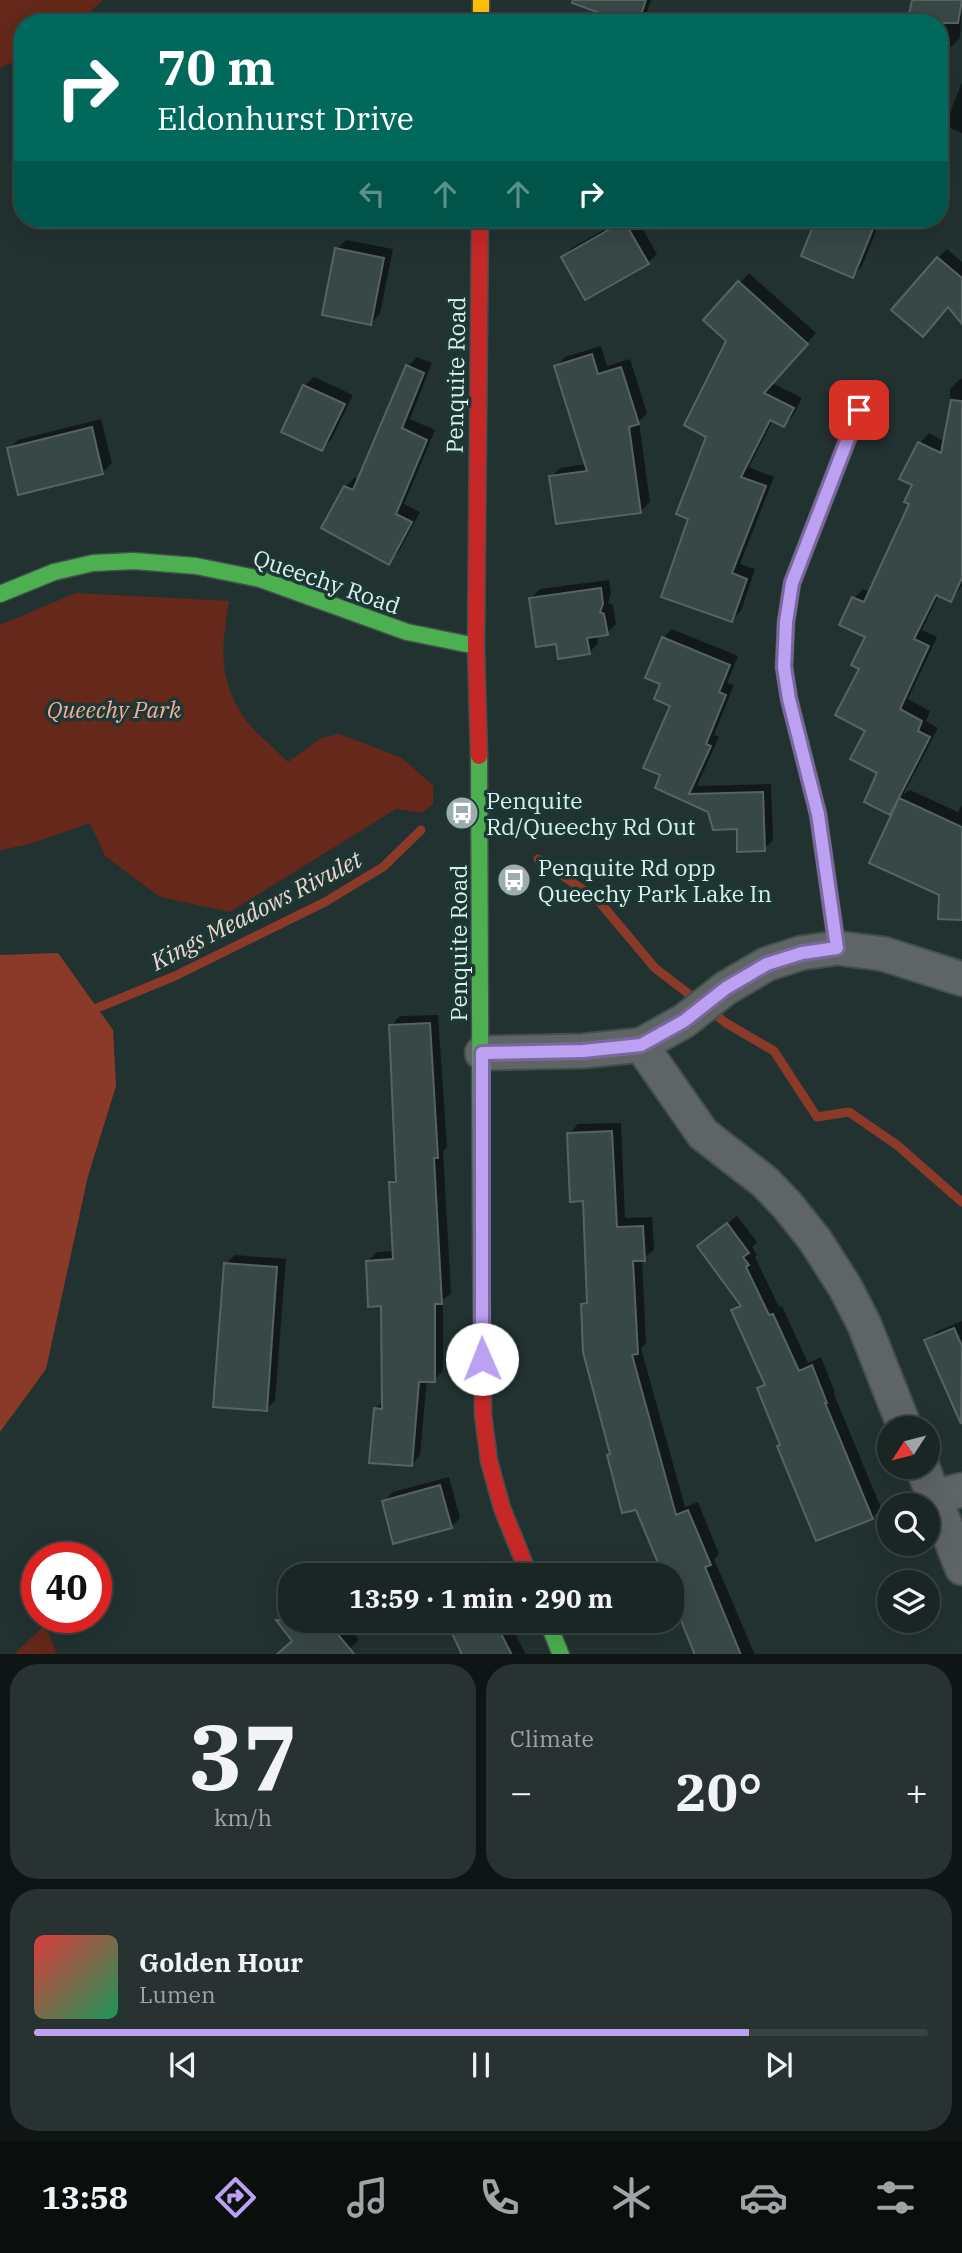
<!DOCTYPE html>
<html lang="en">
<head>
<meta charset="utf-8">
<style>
  body { margin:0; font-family:"IBM Plex Serif",serif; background:#273231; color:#f1f3f6; height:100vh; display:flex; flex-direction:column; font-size:26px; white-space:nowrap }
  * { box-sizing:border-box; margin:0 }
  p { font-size:23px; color:#9fa5a6 }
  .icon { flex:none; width:38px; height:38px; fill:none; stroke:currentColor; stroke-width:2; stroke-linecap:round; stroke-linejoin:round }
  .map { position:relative; height:1654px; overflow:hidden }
  .drawer { display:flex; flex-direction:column; gap:10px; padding:10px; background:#0e1514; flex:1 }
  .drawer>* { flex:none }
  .hud { position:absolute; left:14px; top:14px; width:934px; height:214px; border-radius:28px; box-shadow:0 7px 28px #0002,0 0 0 2px #384341; background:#00695c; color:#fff; overflow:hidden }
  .needle { width:46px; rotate:234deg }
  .fabs { position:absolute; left:877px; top:1416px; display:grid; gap:14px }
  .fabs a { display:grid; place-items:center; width:63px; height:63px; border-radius:50%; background:#1a2624; box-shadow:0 7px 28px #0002,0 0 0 2px #384341; font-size:35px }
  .speed { position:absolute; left:21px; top:1542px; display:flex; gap:14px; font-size:35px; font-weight:700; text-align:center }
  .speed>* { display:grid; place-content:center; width:91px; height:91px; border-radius:50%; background:#1a2624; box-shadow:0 7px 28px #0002,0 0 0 2px #384341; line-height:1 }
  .speed .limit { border:10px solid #d22; background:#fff; color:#111 }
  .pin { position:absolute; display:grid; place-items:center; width:60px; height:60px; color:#fff; margin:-30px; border-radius:14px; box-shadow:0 4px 10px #0006 }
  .me { position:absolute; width:77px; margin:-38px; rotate:359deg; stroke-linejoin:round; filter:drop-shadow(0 0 5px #0008) }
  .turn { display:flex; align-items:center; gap:24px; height:147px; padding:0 28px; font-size:32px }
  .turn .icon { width:91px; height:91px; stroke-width:2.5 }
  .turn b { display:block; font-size:49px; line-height:60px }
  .lanes { display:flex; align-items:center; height:66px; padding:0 28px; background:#0003; justify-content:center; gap:35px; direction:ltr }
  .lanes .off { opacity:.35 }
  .big { font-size:52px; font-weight:700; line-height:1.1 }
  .drawer .tile { flex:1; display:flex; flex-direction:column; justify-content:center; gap:10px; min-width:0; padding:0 24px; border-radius:28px; background:#273231 }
  .drawer .dial { align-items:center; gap:0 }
  .dial b { font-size:91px; line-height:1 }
  .song { display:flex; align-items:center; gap:21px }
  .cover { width:84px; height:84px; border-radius:10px; background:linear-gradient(135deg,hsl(0 70% 55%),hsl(150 70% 35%)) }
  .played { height:7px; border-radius:4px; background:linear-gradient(90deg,#bca0f2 80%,#384341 80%) }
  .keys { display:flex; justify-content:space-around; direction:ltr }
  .heat { display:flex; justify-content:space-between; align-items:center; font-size:38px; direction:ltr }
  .drawer .tiles { flex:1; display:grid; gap:10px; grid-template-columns:1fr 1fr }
  .tile:last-child { grid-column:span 2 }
  .trip { position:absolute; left:278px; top:1563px; width:406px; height:70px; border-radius:28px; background:#1a2624; box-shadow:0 7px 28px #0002,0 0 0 2px #384341; font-weight:700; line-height:70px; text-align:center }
  .menu { display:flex; height:112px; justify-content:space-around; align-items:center; background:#0a0f0e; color:#9fa5a6 }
  .menu .icon { width:49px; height:49px }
  .menu .selected { color:#bca0f2 }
  .menu b { font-size:32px; color:#f1f3f6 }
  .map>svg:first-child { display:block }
  .green { fill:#65281a }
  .water { fill:#8b3a29 }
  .shadow { fill:#0007 }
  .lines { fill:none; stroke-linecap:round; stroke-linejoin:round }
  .stream { stroke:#8b3a29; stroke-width:9 }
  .building { fill:#384846; stroke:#566362; stroke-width:2 }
  .street-casing { stroke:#424f4d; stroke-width:37 }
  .fast-casing { stroke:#424f4d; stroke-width:19 }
  .slow-casing { stroke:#424f4d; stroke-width:19 }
  .jam-casing { stroke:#424f4d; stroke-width:19 }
  .street { stroke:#5f6565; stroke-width:33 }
  .fast { stroke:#4caf50; stroke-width:16 }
  .slow { stroke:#ffc107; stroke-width:16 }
  .jam { stroke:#c62828; stroke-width:16 }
  .route-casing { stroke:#7a689d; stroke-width:18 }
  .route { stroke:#bca0f2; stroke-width:12 }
  .labels { text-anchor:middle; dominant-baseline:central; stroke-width:7; stroke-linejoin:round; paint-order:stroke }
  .street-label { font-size:23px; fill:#dfefed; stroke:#1c3835 }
  .park-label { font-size:23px; font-style:italic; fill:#f6aa98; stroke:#1c3835 }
  .poi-label { font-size:23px; fill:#dfefed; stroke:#1c3835; text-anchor:start }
  .water-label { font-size:24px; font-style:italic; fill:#f1d6cf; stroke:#1c3835 }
</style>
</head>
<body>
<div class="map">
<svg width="962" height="1655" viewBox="0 0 962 1655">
  <rect width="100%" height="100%" fill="#223230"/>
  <g class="green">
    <polygon points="0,0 103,0 77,23 23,23 23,57 0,68"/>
    <path d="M76,593L229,601C222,645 217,676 243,716C253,732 275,748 288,762L321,738L339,734L400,757L433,785V804L422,813L396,809L230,912L160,897L105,856L90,823L30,844L0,850V625Z"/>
    <polygon points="45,1625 57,1654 14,1654"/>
  </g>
  <polygon class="water" points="58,953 113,1030 116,1086 88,1176 46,1369 0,1432 0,955"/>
  <g class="shadow">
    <polygon points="594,0 651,0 646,15 638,23"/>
    <polygon points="914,0 962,0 960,38 951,47 940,45 940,23"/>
    <polygon points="962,82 962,133 945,126"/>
    <polygon points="623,219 637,219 657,254 648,263 563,257 572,248"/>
    <polygon points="818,219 881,219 862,266 853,276 803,255"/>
    <polygon points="346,240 393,249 380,314 370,324 337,249"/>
    <polygon points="947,249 962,262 962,321 938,258"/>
    <polygon points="749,273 816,333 772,383 802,398 793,416 784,425 773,420 749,467 774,477 740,564 755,569 741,611 732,620 690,518 728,340 705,320"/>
    <polygon points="601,346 607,366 630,359 647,413 639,422 650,502 641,511 551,477 560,468 587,464 556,366 565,357"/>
    <polygon points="417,357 432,363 410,419 435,430 404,504 420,512 398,553 389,562 324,528 345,487 355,477 359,480 408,366"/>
    <polygon points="314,377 353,395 331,440 322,449 304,386"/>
    <polygon points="960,379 962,379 962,586 951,600 939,594 922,630 937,637 908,699 930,711 926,721 938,728 903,795 910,790 958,812 962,805 962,919 941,894 897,805 890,813 867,730 862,668 867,636 854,598 863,589 870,592 911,503 914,485 902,478 920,443 929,433 945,442 951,407 950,389"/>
    <polygon points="101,419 112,463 103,472 9,449 18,440"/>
    <polygon points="609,580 611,593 608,603 613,605 616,624 607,633 597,634 598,643 589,653 557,642 531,598 540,589"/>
    <polygon points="672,629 738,656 727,683 734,685 714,735 719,737 697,786 771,784 773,840 764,849 738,827 709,810 662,774 673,705 662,683 663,638"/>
    <polygon points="438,1015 447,1147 443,1151 451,1293 443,1300 443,1371 434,1380 427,1380 420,1455 411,1465 375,1409 383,1401 383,1305 368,1261 377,1252 394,1251 391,1183 398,1176 391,1026 400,1016"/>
    <polygon points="621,1123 625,1218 652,1217 654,1250 642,1259 646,1343 641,1348 685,1507 698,1502 719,1554 714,1559 755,1655 702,1655 672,1592 672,1575 665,1575 611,1453 583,1304 589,1298 584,1200 569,1134 578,1124"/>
    <polygon points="737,1216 757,1242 752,1247 757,1255 755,1257 779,1307 782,1306 808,1363 821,1357 835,1392 834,1394 881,1508 872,1518 782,1443 759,1388 765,1382 733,1311 741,1303 699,1246"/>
    <polygon points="235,1255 286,1259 275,1400 266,1410 225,1264"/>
    <polygon points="962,1321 962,1421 927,1341 936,1332"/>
    <polygon points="449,1477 460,1518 451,1527 384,1501 393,1492"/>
    <polygon points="483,1560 491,1575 452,1575"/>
    <polygon points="290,1615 290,1620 343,1620 359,1640 350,1649 294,1640 281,1624"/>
    <polygon points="447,1620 508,1620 526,1655 464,1655"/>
  </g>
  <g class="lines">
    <g class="stream">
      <polyline points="538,859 597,899 655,968 699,1002"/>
      <polyline points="97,1008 175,976 325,902 383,867 421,830"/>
      <polyline points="710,1010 726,1023 774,1051 817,1117 849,1112 897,1145 962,1202"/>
    </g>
  </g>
  <g class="building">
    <polygon points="573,0 646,0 638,23 627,23 572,3"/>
    <polygon points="912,0 962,0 958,23 907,23"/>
    <polygon points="816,219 877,219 853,278 801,256"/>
    <polygon points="624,221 649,264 585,300 561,257"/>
    <polygon points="335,248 384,258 371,325 322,315"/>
    <polygon points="937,257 962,278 962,324 948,307 923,337 891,310"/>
    <polygon points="738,281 808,344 764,393 794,408 784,427 770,420 741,477 766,486 732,573 747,579 732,622 661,597 688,519 676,514 706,437 684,425 726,341 703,320"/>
    <polygon points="592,354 598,374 621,367 639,424 629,427 641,513 556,524 549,476 587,471 554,366"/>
    <polygon points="406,365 424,373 402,428 427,440 396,514 412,522 389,565 321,528 344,486 353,490"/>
    <polygon points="303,385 345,404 322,451 281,432"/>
    <polygon points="951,400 962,401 962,578 951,602 936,595 914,639 929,646 900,709 922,721 918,731 930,737 890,815 864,802 877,773 850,759 865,731 835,715 859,669 851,665 865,637 839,625 852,597 864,602 909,504 904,502 912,485 899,479 918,442 941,453"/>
    <polygon points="92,427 103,474 18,495 7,448"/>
    <polygon points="601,588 603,604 600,612 604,614 608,635 587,638 590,654 558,659 556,644 536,647 529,598"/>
    <polygon points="662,637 730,665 719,692 726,695 706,744 711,746 689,794 763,792 765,851 737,852 737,829 713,830 708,812 655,788 660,775 643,768 670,706 654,699 660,684 645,678"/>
    <polygon points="899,798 962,827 962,920 938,919 939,895 869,863"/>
    <polygon points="430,1023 438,1158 434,1158 442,1304 435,1304 435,1382 419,1382 412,1466 369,1463 374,1408 382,1409 381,1306 368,1307 366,1261 393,1259 389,1182 396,1182 389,1025"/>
    <polygon points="612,1131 617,1227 643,1226 645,1261 633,1261 638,1354 632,1355 676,1515 688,1510 711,1565 705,1567 741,1655 695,1655 672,1598 672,1575 663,1575 636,1510 622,1513 607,1455 610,1454 583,1352 581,1304 587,1303 583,1201 570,1202 567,1133"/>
    <polygon points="727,1223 749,1253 743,1257 749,1265 746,1267 769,1315 773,1314 799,1371 812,1365 827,1403 825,1403 873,1519 816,1541 777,1446 780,1445 757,1388 765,1385 731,1310 741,1306 697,1246"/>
    <polygon points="224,1263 277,1267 267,1411 213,1407"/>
    <polygon points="954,1328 962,1346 961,1424 924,1340"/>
    <polygon points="440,1485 452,1528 393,1544 382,1501"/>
    <polygon points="276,1620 326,1620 355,1655 276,1655 292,1641"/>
    <polygon points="446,1620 494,1620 512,1655 462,1655"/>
  </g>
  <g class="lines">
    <defs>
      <g id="street">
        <polyline points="641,1045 703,1134 765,1182 787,1205 815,1240 845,1287 864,1324 905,1428"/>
        <polyline points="482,1053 583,1051 641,1045 684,1021 726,988 767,964 801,953 837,948 884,954 962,979"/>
        <polyline points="922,1466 962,1568"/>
        <polyline points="934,1497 962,1490"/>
      </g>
      <g id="fast">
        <polyline points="0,594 54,572 93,563 134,561 196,566 260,579 407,632 476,646"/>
        <polyline points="479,756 481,1248"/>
        <polyline points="837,948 818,814 789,699 784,667 786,622 792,583 859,410"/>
        <polyline points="547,1620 561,1655"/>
      </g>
      <polyline id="slow" points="481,0 481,23"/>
      <g id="jam">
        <polyline points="479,756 476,646 480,219"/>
        <polyline points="481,1248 483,1414 489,1461 502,1508 529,1575"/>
      </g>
    </defs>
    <use href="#street" class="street-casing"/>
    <use href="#fast" class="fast-casing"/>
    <use href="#slow" class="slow-casing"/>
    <use href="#jam" class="jam-casing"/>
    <use href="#street" class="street"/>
    <use href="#fast" class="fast"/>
    <use href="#slow" class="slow"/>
    <use href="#jam" class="jam"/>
  </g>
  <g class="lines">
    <defs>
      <polyline id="route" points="482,1359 482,1053 583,1051 641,1045 684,1021 726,988 767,964 802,953 837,948 818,814 789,699 784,667 786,622 792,583 859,410"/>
    </defs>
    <use href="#route" class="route-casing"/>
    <use href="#route" class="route"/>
  </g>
  <defs>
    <symbol id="bus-disc" viewBox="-11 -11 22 22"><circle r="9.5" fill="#9dadab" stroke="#1c3835"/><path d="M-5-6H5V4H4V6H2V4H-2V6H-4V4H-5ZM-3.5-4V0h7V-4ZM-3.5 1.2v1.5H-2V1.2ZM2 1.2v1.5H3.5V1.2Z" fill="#fff"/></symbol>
  </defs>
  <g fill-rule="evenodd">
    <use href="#bus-disc" x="443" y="794" width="38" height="38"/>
    <use href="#bus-disc" x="495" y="861" width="38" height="38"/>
  </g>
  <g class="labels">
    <g class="street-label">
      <text transform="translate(455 375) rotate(-89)">Penquite Road</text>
      <text transform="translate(327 581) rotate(19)">Queechy Road</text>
      <text transform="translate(458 943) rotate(-90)">Penquite Road</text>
    </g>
    <g class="park-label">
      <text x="114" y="709">Queechy Park</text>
    </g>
    <g class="poi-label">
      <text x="486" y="800">Penquite<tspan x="486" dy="26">Rd/Queechy Rd Out</tspan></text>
      <text x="538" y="867">Penquite Rd opp<tspan x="538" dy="26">Queechy Park Lake In</tspan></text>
    </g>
    <g class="water-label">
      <text transform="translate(256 910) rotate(-27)">Kings Meadows Rivulet</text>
    </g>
  </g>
</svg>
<div class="fabs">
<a><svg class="needle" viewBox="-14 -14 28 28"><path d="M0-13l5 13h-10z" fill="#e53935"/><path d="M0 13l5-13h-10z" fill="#9fa5a6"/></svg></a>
<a><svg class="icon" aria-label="search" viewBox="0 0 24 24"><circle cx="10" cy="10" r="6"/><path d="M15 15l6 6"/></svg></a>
<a><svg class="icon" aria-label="layers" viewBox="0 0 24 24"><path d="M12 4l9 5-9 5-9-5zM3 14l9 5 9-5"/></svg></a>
</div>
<div class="speed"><div class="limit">40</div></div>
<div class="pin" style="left:859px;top:410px;background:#d93025"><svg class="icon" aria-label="arrive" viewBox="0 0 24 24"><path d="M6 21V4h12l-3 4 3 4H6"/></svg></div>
<svg class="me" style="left:482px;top:1359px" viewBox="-20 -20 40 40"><circle r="19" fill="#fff"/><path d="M0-13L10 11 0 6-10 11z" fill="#bca0f2"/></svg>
<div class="trip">13:59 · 1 min · 290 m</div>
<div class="hud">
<div class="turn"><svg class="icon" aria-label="right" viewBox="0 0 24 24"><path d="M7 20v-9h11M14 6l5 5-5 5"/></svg><div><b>70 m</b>Eldonhurst Drive</div></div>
<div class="lanes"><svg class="icon off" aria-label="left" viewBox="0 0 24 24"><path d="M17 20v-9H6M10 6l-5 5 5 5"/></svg><svg class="icon off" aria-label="ahead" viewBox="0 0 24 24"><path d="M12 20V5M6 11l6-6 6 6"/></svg><svg class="icon off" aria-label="ahead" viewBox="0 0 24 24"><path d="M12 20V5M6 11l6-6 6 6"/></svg><svg class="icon" aria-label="right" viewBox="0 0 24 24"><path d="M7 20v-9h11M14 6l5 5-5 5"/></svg></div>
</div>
</div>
<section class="drawer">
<div class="tiles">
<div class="tile dial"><b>37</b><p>km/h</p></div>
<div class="tile"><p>Climate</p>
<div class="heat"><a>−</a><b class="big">20°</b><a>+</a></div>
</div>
<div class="tile">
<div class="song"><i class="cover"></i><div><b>Golden Hour</b><p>Lumen</p></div></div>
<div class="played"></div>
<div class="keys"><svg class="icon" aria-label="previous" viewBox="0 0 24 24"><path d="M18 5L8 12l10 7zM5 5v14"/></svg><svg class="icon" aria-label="pause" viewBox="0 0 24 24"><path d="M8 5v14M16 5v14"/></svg><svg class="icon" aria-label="next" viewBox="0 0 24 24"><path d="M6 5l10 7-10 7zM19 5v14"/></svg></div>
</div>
</div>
</section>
<nav class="menu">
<b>13:58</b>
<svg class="icon selected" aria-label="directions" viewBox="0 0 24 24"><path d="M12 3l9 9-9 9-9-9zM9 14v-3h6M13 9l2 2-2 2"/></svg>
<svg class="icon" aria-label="music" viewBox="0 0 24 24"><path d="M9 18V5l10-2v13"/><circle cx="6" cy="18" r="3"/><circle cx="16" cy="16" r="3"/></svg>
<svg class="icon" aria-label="phone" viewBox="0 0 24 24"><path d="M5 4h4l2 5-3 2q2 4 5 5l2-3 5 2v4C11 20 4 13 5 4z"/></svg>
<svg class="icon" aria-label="climate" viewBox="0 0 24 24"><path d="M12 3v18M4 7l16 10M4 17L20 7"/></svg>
<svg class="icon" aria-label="car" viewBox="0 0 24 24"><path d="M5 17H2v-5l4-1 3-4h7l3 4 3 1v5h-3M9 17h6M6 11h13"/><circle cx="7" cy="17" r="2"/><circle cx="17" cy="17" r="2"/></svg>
<svg class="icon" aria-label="filters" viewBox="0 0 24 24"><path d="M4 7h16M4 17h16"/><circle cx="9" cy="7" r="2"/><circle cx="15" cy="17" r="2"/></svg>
</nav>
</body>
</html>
